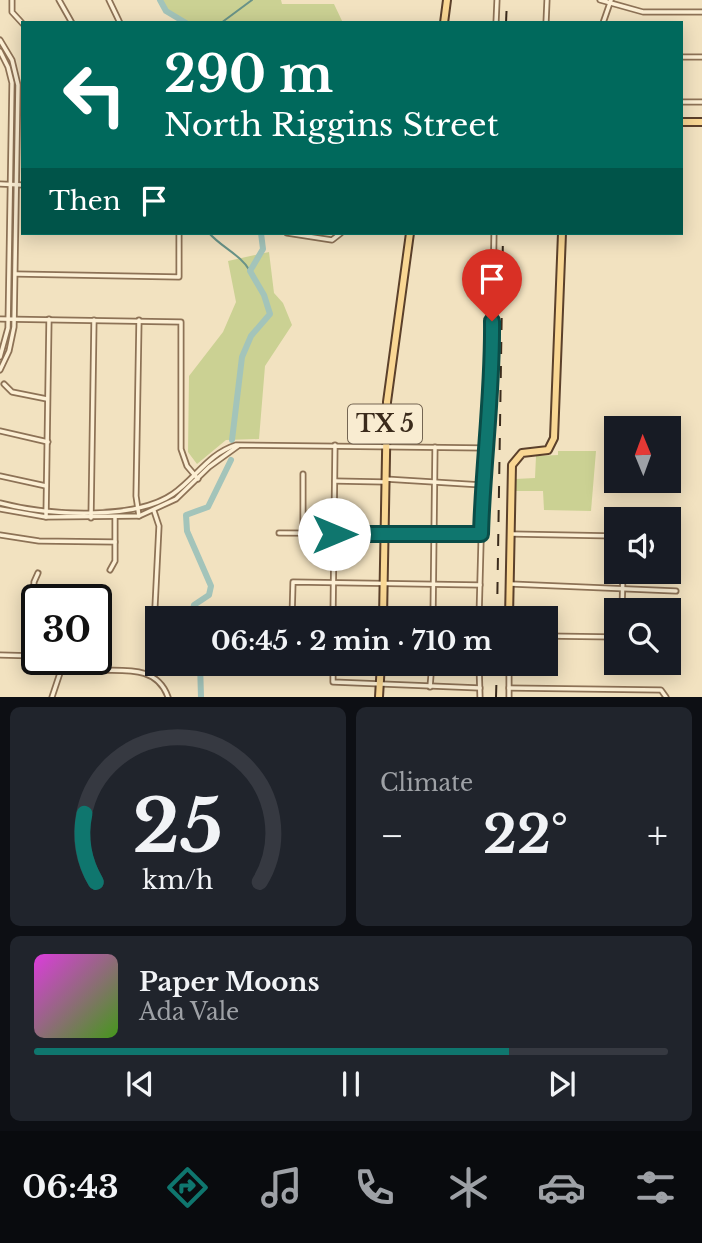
<!DOCTYPE html>
<html lang="en">
<head>
<meta charset="utf-8">
<style>
  body { margin:0; font-family:"Libre Baskerville",serif; background:#20242c; color:#f1f3f6; height:100vh; display:flex; flex-direction:column; font-size:26px; white-space:nowrap }
  * { box-sizing:border-box; margin:0 }
  p { font-size:23px; color:#9ea1a6 }
  .icon { flex:none; width:38px; height:38px; fill:none; stroke:currentColor; stroke-width:2; stroke-linecap:round; stroke-linejoin:round }
  .map { position:relative; height:697px; overflow:hidden }
  .panel { display:flex; flex-direction:column; gap:10px; padding:10px; background:#0d0f14; flex:1 }
  .panel>* { flex:none }
  .top-card { position:absolute; left:21px; top:21px; width:662px; height:214px; border-radius:0px; box-shadow:0 4px 18px #0003; background:#00695c; color:#fff; overflow:hidden }
  .needle { width:46px; rotate:359deg }
  .tools { position:absolute; left:604px; top:416px; display:grid; gap:14px }
  .tools a { display:grid; place-items:center; width:77px; height:77px; border-radius:0px; background:#171b24; box-shadow:0 4px 18px #0003; font-size:35px }
  .speed { position:absolute; left:21px; top:584px; display:flex; gap:14px; font-size:35px; font-weight:700; text-align:center }
  .speed>* { display:grid; place-content:center; width:91px; height:91px; border-radius:50%; background:#171b24; box-shadow:0 4px 18px #0003; line-height:1 }
  .speed .limit { border:4px solid #111; border-radius:10px; background:#fff; color:#111 }
  .pin { position:absolute; display:grid; place-items:center; width:60px; height:60px; color:#fff; margin:-72px -30px; border-radius:50% 50% 50% 0; rotate:-45deg; box-shadow:0 0 7px #0007 }
  .pin .icon { rotate:45deg }
  .me { position:absolute; width:77px; margin:-38px; rotate:90deg; stroke-linejoin:round; filter:drop-shadow(0 0 5px #0008) }
  .turn { display:flex; align-items:center; gap:24px; height:147px; padding:0 28px; font-size:32px }
  .turn .icon { width:91px; height:91px; stroke-width:2.5 }
  .turn b { display:block; font-size:49px; line-height:60px }
  .then { display:flex; align-items:center; height:66px; padding:0 28px; background:#0003; gap:14px; font-size:26px }
  .big { font-size:52px; font-weight:700; line-height:1.1 }
  .panel .tile { flex:1; display:flex; flex-direction:column; justify-content:center; gap:10px; min-width:0; padding:0 24px; border-radius:10px; background:#20242c }
  .panel .dial { align-items:center; gap:0 }
  .dial svg { height:182px; overflow:visible; fill:none; stroke:#363941; stroke-width:7; stroke-linecap:round; text-anchor:middle }
  .dial text { fill:#f1f3f6; stroke:none }
  .song { display:flex; align-items:center; gap:21px }
  .cover { width:84px; height:84px; border-radius:10px; background:linear-gradient(135deg,hsl(300 70% 55%),hsl(100 70% 35%)) }
  .played { height:7px; border-radius:4px; background:linear-gradient(90deg,#0f766e 75%,#363941 75%) }
  .keys { display:flex; justify-content:space-around; direction:ltr }
  .heat { display:flex; justify-content:space-between; align-items:center; font-size:38px; direction:ltr }
  .panel .tiles { flex:1; display:grid; gap:10px; grid-template-columns:1fr 1fr }
  .tile:last-child { grid-column:span 2 }
  .trip { position:absolute; left:145px; top:606px; width:413px; height:70px; border-radius:0px; background:#171b24; box-shadow:0 4px 18px #0003; font-weight:700; line-height:70px; text-align:center }
  .tab-bar { display:flex; height:112px; justify-content:space-around; align-items:center; background:#090b0e; color:#9ea1a6 }
  .tab-bar .icon { width:49px; height:49px }
  .tab-bar .on { color:#0f766e }
  .tab-bar b { font-size:32px; color:#f1f3f6 }
  .map>svg:first-child { display:block }
  .green { fill:#cbd193 }
  .lines { fill:none; stroke-linecap:round; stroke-linejoin:round }
  .stream { stroke:#699388; stroke-width:2 }
  .river { stroke:#a3c4ba; stroke-width:6 }
  .minor-casing { stroke:#8d7256; stroke-width:7 }
  .major-casing { stroke:#5b402b; stroke-width:10 }
  .minor { stroke:#fcefd4; stroke-width:3.5 }
  .major { stroke:#f9d794; stroke-width:6 }
  .rail { stroke:#3b2b1c; stroke-width:2; stroke-dasharray:12 12; stroke-linecap:butt }
  .route-casing { stroke:#0a4d48; stroke-width:18 }
  .route { stroke:#0f766e; stroke-width:12 }
  .labels { text-anchor:middle; dominant-baseline:central; stroke-width:7; stroke-linejoin:round; paint-order:stroke }
  .shield { fill:#f9ecd1; stroke:#746552; stroke-width:2 }
  .shield-label { font-size:23px; font-weight:bold; fill:#3b2b1c }
</style>
</head>
<body>
<div class="map">
<svg width="702" height="697" viewBox="0 0 702 697">
  <rect width="100%" height="100%" fill="#f2e2c0"/>
  <g class="green">
    <polygon points="162,0 281,0 282,4 334,4 343,23 189,23 169,11"/>
    <polygon points="269,252 274,293 283,303 292,325 265,366 259,439 226,440 197,464 188,452 189,376 223,332 236,302 228,261"/>
    <polygon points="558,451 596,451 591,511 544,510 543,491 515,491 515,479 535,478 536,456 558,455"/>
  </g>
  <g class="lines">
    <g class="stream">
      <polyline points="221,23 252,0"/>
      <path d="M209,233C221,247 241,255 250,271"/>
    </g>
    <g class="river">
      <polyline points="160,0 166,11 186,23"/>
      <polyline points="232,440 242,357 251,336 270,314 264,295 250,271 263,249 261,233"/>
      <polyline points="191,618 194,605 209,595 211,586 187,531 186,515 208,507 231,460"/>
      <polyline points="200,663 201,697"/>
    </g>
    <defs>
      <g id="minor">
        <polyline points="12,0 12,12 23,24"/>
        <polyline points="59,0 72,23"/>
        <polyline points="109,0 120,23"/>
        <polyline points="600,0 643,12 702,12"/>
        <polyline points="496,23 497,0"/>
        <polyline points="546,23 547,0"/>
        <polyline points="603,23 611,0"/>
        <polyline points="0,40 12,60 18,85 14,327 9,351 0,370"/>
        <polyline points="0,51 8,67 12,83 8,328 0,357"/>
        <polyline points="681,57 702,57"/>
        <polyline points="681,102 702,102"/>
        <polyline points="0,184 23,185"/>
        <polyline points="287,233 332,240 341,233"/>
        <polyline points="16,274 179,277 179,233"/>
        <polyline points="0,319 181,322 181,449 187,466 198,479"/>
        <polyline points="139,320 136,496 139,516"/>
        <polyline points="4,384 12,392 47,399"/>
        <polyline points="0,431 48,442"/>
        <polyline points="0,476 46,486"/>
        <polyline points="385,479 482,485"/>
        <polyline points="335,481 385,482"/>
        <path d="M0,503C45,515 134,521 173,494C196,478 208,454 236,445L485,448"/>
        <polyline points="0,509 46,517 139,516 176,499 209,467 238,446"/>
        <polyline points="46,517 49,319"/>
        <polyline points="91,518 94,320"/>
        <polyline points="279,533 480,534"/>
        <polyline points="303,533 303,474"/>
        <polyline points="512,534 616,536"/>
        <polyline points="0,535 39,541 115,542"/>
        <polyline points="110,570 115,561 115,518"/>
        <polyline points="511,584 676,591"/>
        <polyline points="622,611 623,572"/>
        <polyline points="96,615 103,617"/>
        <polyline points="292,618 293,582 480,585"/>
        <polyline points="333,618 335,445"/>
        <polyline points="433,618 435,447"/>
        <polyline points="479,618 483,467 491,416 494,233"/>
        <polyline points="154,627 159,526 154,511"/>
        <polyline points="546,636 616,637"/>
        <polyline points="0,655 37,656"/>
        <polyline points="31,656 34,582 38,573"/>
        <path d="M53,660C65,665 78,669 91,670C120,672 156,663 168,697"/>
        <polyline points="333,663 333,682 480,688"/>
        <polyline points="479,663 480,697"/>
        <polyline points="430,687 432,663"/>
        <polyline points="509,688 661,690 666,697"/>
        <polyline points="52,697 63,664"/>
        <polyline points="509,697 509,663"/>
      </g>
      <g id="major">
        <polyline points="444,23 447,0"/>
        <polyline points="681,122 702,122"/>
        <polyline points="383,618 387,402 410,233"/>
        <polyline points="509,618 512,465 522,453 548,450 554,438 562,233"/>
        <polyline points="379,697 381,663"/>
      </g>
    </defs>
    <use href="#minor" class="minor-casing"/>
    <use href="#major" class="major-casing"/>
    <use href="#minor" class="minor"/>
    <use href="#major" class="major"/>
    <g class="rail">
      <polyline points="506,23 507,0"/>
      <polyline points="497,618 503,233"/>
      <polyline points="496,697 497,663"/>
    </g>
  </g>
  <g class="lines">
    <defs>
      <path id="route" d="M334,534H481C483,462 493,393 492,321"/>
    </defs>
    <use href="#route" class="route-casing"/>
    <use href="#route" class="route"/>
  </g>
  <g class="labels">
    <rect class="shield" x="348" y="404.5" width="74" height="39" rx="5"/>
    <g class="shield-label">
      <text x="385" y="424">TX 5</text>
    </g>
  </g>
</svg>
<div class="tools">
<a><svg class="needle" viewBox="-14 -14 28 28"><path d="M0-13l5 13h-10z" fill="#e53935"/><path d="M0 13l5-13h-10z" fill="#9ea1a6"/></svg></a>
<a><svg class="icon" aria-label="sound" viewBox="0 0 24 24"><path d="M4 9h4l5-4v14l-5-4H4zM17 9q2 3 0 6"/></svg></a>
<a><svg class="icon" aria-label="search" viewBox="0 0 24 24"><circle cx="10" cy="10" r="6"/><path d="M15 15l6 6"/></svg></a>
</div>
<div class="speed"><div class="limit">30</div></div>
<div class="pin" style="left:492px;top:321px;background:#d93025"><svg class="icon" aria-label="arrive" viewBox="0 0 24 24"><path d="M6 21V4h12l-3 4 3 4H6"/></svg></div>
<svg class="me" style="left:334px;top:534px" viewBox="-20 -20 40 40"><circle r="19" fill="#fff"/><path d="M0-13L10 11 0 6-10 11z" fill="#0f766e"/></svg>
<div class="trip">06:45 · 2 min · 710 m</div>
<div class="top-card">
<div class="turn"><svg class="icon" aria-label="left" viewBox="0 0 24 24"><path d="M17 20v-9H6M10 6l-5 5 5 5"/></svg><div><b>290 m</b>North Riggins Street</div></div>
<div class="then">Then<svg class="icon" aria-label="arrive" viewBox="0 0 24 24"><path d="M6 21V4h12l-3 4 3 4H6"/></svg></div>
</div>
</div>
<section class="panel">
<div class="tiles">
<div class="tile dial"><svg viewBox="0 0 100 80">
<path d="M14 69A42 42 0 1 1 86 69"/>
<path d="M14 69A42 42 0 0 1 9 39" stroke="#0f766e"/>
<text x="50" y="56" font-size="32" font-weight="700">25</text>
<text x="50" y="72" font-size="11">km/h</text>
</svg></div>
<div class="tile"><p>Climate</p>
<div class="heat"><a>−</a><b class="big">22°</b><a>+</a></div>
</div>
<div class="tile">
<div class="song"><i class="cover"></i><div><b>Paper Moons</b><p>Ada Vale</p></div></div>
<div class="played"></div>
<div class="keys"><svg class="icon" aria-label="previous" viewBox="0 0 24 24"><path d="M18 5L8 12l10 7zM5 5v14"/></svg><svg class="icon" aria-label="pause" viewBox="0 0 24 24"><path d="M8 5v14M16 5v14"/></svg><svg class="icon" aria-label="next" viewBox="0 0 24 24"><path d="M6 5l10 7-10 7zM19 5v14"/></svg></div>
</div>
</div>
</section>
<nav class="tab-bar">
<b>06:43</b>
<svg class="icon on" aria-label="directions" viewBox="0 0 24 24"><path d="M12 3l9 9-9 9-9-9zM9 14v-3h6M13 9l2 2-2 2"/></svg>
<svg class="icon" aria-label="music" viewBox="0 0 24 24"><path d="M9 18V5l10-2v13"/><circle cx="6" cy="18" r="3"/><circle cx="16" cy="16" r="3"/></svg>
<svg class="icon" aria-label="phone" viewBox="0 0 24 24"><path d="M5 4h4l2 5-3 2q2 4 5 5l2-3 5 2v4C11 20 4 13 5 4z"/></svg>
<svg class="icon" aria-label="climate" viewBox="0 0 24 24"><path d="M12 3v18M4 7l16 10M4 17L20 7"/></svg>
<svg class="icon" aria-label="car" viewBox="0 0 24 24"><path d="M5 17H2v-5l4-1 3-4h7l3 4 3 1v5h-3M9 17h6M6 11h13"/><circle cx="7" cy="17" r="2"/><circle cx="17" cy="17" r="2"/></svg>
<svg class="icon" aria-label="filters" viewBox="0 0 24 24"><path d="M4 7h16M4 17h16"/><circle cx="9" cy="7" r="2"/><circle cx="15" cy="17" r="2"/></svg>
</nav>
</body>
</html>
